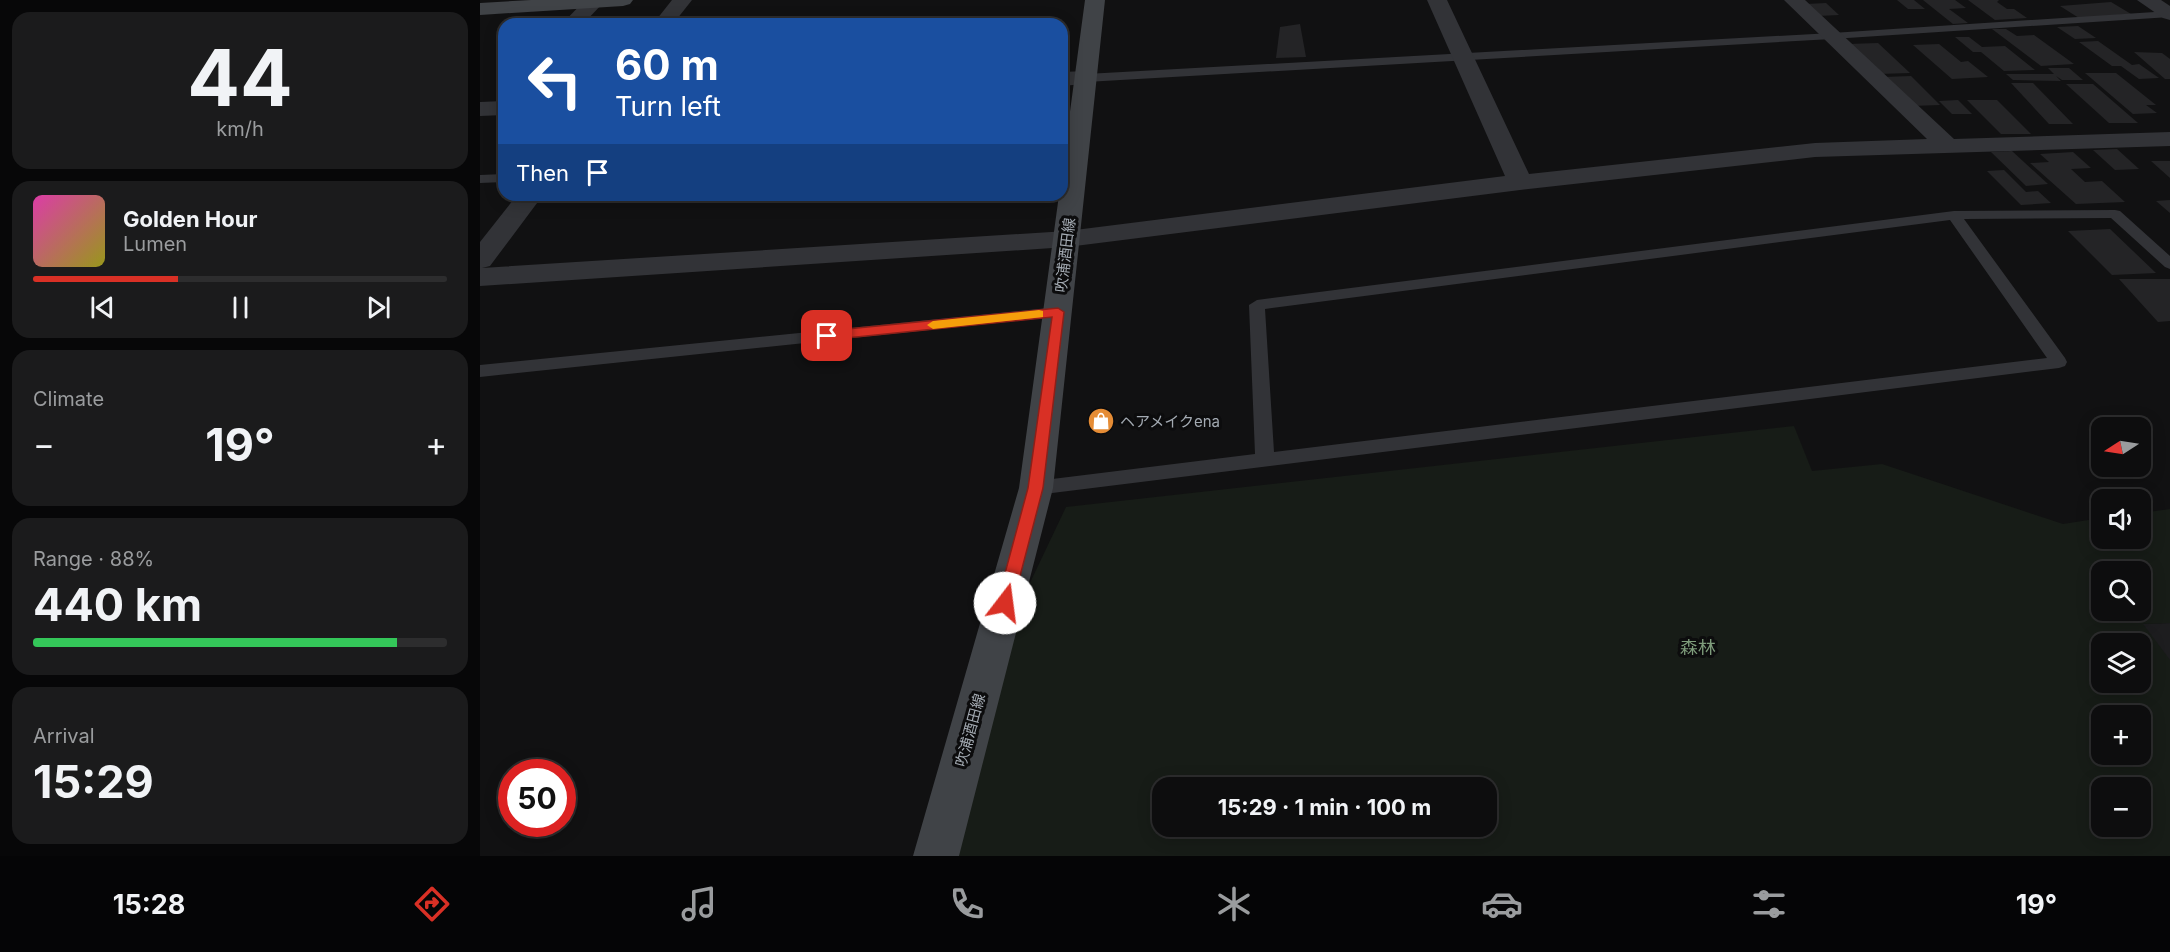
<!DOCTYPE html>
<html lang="en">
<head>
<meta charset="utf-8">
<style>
  body { margin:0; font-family:Inter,"Noto Sans JP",sans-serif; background:#1b1b1c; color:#f1f3f6; height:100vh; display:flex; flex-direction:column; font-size:22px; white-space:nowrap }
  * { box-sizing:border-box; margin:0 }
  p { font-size:20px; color:#9a9c9e }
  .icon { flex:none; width:33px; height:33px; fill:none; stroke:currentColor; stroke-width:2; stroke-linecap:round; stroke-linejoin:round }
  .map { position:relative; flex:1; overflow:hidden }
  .details { display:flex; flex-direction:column; gap:12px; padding:12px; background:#070708; width:480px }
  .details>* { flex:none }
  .banner { position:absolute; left:18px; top:18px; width:570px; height:183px; border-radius:18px; box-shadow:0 3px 15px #0003,0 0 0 2px #2d2d2e; background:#1a4fa0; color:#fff; overflow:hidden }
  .needle { width:39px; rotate:258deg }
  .fabs { position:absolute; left:1611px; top:417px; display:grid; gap:12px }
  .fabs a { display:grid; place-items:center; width:60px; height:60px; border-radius:12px; background:#0d0d0e; box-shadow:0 3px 15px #0003,0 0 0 2px #2d2d2e; font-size:30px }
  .speed { position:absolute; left:18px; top:759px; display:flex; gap:12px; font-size:30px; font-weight:700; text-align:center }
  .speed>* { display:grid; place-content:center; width:78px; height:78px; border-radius:50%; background:#0d0d0e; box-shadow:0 3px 15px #0003,0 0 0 2px #2d2d2e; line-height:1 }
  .speed .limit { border:9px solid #d22; background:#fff; color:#111 }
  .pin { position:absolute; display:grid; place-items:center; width:51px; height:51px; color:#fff; margin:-26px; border-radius:12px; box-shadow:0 3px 9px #0006 }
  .me { position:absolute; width:66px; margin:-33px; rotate:15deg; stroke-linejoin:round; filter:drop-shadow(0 0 4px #0008) }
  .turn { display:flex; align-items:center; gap:21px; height:126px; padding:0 18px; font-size:27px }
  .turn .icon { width:78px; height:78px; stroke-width:2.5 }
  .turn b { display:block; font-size:42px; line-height:51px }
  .then { display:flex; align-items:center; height:57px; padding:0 18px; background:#0003; gap:12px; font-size:22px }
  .big { font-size:45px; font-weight:700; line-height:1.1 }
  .details .tile { flex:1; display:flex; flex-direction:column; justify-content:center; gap:9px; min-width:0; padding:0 21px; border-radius:18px; background:#1b1b1c }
  .details .dial { align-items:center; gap:0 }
  .dial b { font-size:78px; line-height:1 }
  .song { display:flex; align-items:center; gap:18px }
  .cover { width:72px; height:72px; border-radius:9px; background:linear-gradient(135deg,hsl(320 70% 55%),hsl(60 70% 35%)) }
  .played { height:6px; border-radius:3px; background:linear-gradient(90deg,#d93025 35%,#2d2d2e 35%) }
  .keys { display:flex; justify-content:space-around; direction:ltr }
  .heat { display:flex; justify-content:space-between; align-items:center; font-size:33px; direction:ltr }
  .charge { height:9px; border-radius:4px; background:linear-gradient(90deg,#34c759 88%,#2d2d2e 0) }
  .trip { position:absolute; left:672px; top:777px; width:345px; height:60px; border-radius:18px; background:#0d0d0e; box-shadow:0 3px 15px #0003,0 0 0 2px #2d2d2e; font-weight:700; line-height:60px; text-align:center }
  .dock { display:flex; height:96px; justify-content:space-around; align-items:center; background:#050506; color:#9a9c9e }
  .dock .icon { width:42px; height:42px }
  .dock .selected { color:#d93025 }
  .dock b { font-size:27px; color:#f1f3f6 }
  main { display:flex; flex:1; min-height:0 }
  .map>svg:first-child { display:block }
  .built { fill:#1d1d1f }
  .green { fill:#171c17; fill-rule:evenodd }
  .building { fill:#242426 }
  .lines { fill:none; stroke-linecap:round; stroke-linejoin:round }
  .lane { fill:#323337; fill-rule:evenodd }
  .street { fill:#323337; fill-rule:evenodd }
  .secondary { fill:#404347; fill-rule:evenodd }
  .route { fill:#d93025; stroke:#8d1f18; stroke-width:1.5 }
  .slow { fill:#f59e0b }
  .labels { text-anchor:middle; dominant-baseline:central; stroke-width:6; stroke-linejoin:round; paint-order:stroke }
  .street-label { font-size:15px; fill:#a3aab2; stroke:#0c0c0d }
  .poi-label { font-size:15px; fill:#a3aab2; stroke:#0c0c0d; text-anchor:start }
  .near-park-label { font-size:18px; fill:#7e9c7b; stroke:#0c0c0d }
</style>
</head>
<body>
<main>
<section class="details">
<div class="tile dial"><b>44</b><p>km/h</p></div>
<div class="tile">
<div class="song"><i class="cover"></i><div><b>Golden Hour</b><p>Lumen</p></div></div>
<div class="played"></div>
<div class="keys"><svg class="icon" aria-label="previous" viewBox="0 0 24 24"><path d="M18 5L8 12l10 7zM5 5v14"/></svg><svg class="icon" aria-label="pause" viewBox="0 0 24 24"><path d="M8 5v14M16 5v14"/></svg><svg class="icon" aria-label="next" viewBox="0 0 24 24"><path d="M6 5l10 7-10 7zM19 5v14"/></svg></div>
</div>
<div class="tile"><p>Climate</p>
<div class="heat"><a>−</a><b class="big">19°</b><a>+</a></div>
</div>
<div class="tile"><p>Range · 88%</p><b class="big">440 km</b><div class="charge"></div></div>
<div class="tile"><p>Arrival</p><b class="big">15:29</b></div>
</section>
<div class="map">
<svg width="1690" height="856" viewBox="0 0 1690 856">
  <rect width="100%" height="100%" fill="#111112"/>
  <polygon class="built" points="1690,623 1690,661 1662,624"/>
  <path class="green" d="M1314,426L1332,471L1402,464L1583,524L1621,518L1622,538H1660L1661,513L1690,509V623L1663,624L1690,660V856H448L510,602L548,587L586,507ZM1622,572H1660V610H1622ZM1622,644H1660V682H1622ZM1622,716H1660V754H1622ZM682,788H1006V826H682ZM1622,788H1660V826H1622Z"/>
  <g class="building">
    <polygon points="1417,0 1434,0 1445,9 1428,9"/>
    <polygon points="1443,0 1475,0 1486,8 1469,9 1488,23 1473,24"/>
    <polygon points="1488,0 1519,0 1517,2 1527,9 1534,9 1547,18 1515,20"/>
    <polygon points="1631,2 1651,14 1599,18 1580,6"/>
    <polygon points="1346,3 1359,15 1338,16 1326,4"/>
    <polygon points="820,24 826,57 796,58 800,27"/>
    <polygon points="1598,26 1616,38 1595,39 1577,27"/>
    <polygon points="1512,29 1526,29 1537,36 1554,35 1594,64 1561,66"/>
    <polygon points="1475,37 1489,37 1502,47 1525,46 1555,70 1524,71 1501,52 1493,52"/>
    <polygon points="1618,41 1652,65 1659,64 1679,78 1659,79 1641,66 1632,66 1599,42"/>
    <polygon points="1398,43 1430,73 1399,74 1368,44"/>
    <polygon points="1459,44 1481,62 1488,61 1508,77 1472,79 1433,45"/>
    <polygon points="1654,52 1682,53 1690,59 1690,79 1685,79"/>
    <polygon points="1568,68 1589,68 1603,80 1582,80 1576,76 1581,81 1533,80 1526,74 1574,74"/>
    <polygon points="1605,73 1636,73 1676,105 1666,105 1677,113 1653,114"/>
    <polygon points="1431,76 1460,105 1431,106 1403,77"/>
    <polygon points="1531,83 1553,83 1593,124 1569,124"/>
    <polygon points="1586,84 1613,84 1658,123 1629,123"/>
    <polygon points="1478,100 1492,114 1472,114 1459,101"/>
    <polygon points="1487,100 1517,100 1551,134 1521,134"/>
    <polygon points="1637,149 1659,169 1635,170 1613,150"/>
    <polygon points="1532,151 1568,184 1546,186 1511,152"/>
    <polygon points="1593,152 1611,168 1591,169 1605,182 1622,181 1645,202 1596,204 1550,163 1569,162 1560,154"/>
    <polygon points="1671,161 1690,161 1690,178"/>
    <polygon points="1524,170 1546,192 1558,191 1571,203 1541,205 1507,171"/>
    <polygon points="1690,200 1690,213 1676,201"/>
    <polygon points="1630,229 1676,273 1632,275 1588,231"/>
    <polygon points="1639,279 1690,279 1690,321 1678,322"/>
  </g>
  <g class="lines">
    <g class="lane">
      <polygon points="1690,11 1690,17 1352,39 606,82 600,78 606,74 1352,33"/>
      <polygon points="24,174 24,182 0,183 0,175"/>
      <path d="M1635,210L1640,211L1690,256V269L1685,267L1631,218L1484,219L1585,358L1587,362L1585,366L1579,368L556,495L549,493L546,488L549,483L556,481L775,454L769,305L777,300L1474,211ZM1470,220L1567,358L794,452L785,309Z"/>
      <polygon points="578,307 584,308 586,312 584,316 0,377 0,365"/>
    </g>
    <g class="street">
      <polygon points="105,0 122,0 124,2 103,24 82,24"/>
      <polygon points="192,0 212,0 193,24 173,24"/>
      <polygon points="947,0 967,0 1049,174 1335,143 1447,139 1304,0 1325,0 1474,139 1690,132 1690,146 1335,157 1040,190 587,247 0,286 0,242 37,195 63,195 10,266 2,268 587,231 1025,176"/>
      <polygon points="1657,0 1681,0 1690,6 1690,20 1683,18"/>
      <polygon points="606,71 614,73 617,78 614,83 582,86 582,72"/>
      <polygon points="24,101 24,115 0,116 0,102"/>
    </g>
    <g class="secondary">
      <polygon points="51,0 153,0 150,4 143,6 0,15 0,3"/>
      <polygon points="605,0 625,0 573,488 479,856 433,856 539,488 579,195 582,195 582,171"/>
    </g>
  </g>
  <polygon class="route" points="578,308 584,312 563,488 533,603 530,608 525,610 519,608 517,603 548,488 572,317 347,340 341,336 347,331"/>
  <polygon class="slow" points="559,310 563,311 563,317 453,329 447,325 453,321"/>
  <defs>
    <symbol id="shop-disc" viewBox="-11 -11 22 22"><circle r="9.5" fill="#e58c35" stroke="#0c0c0d"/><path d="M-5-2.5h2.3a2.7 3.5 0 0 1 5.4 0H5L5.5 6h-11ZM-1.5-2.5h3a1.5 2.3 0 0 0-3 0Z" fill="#fff"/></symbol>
  </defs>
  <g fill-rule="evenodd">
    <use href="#shop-disc" x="606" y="406" width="30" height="30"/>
  </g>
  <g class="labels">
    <g class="street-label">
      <text transform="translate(585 255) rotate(-83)">吹浦酒田線</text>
      <text transform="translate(490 730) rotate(-75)">吹浦酒田線</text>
    </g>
    <g class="poi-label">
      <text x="640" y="421">ヘアメイクena</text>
    </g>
    <g class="near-park-label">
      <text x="1218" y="647">森林</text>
    </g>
  </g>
</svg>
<div class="fabs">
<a><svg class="needle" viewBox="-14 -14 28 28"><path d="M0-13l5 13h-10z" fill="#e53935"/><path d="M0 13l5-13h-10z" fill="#9a9c9e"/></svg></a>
<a><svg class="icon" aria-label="sound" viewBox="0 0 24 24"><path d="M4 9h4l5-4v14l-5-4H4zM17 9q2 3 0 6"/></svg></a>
<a><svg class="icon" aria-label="search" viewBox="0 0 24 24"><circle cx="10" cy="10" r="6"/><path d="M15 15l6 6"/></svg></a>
<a><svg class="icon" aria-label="layers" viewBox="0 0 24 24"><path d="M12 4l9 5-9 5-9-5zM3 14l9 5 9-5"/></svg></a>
<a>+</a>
<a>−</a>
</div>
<div class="speed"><div class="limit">50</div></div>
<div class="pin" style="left:347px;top:336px;background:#d93025"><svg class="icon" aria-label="arrive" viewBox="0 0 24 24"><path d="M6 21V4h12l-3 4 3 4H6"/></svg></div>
<svg class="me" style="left:525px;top:603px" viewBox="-20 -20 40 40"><circle r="19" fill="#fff"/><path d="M0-13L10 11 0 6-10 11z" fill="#d93025"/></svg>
<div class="trip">15:29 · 1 min · 100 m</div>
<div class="banner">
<div class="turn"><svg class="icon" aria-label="left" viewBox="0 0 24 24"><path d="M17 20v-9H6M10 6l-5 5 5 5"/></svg><div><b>60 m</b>Turn left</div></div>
<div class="then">Then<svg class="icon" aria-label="arrive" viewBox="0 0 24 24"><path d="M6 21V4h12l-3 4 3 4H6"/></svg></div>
</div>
</div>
</main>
<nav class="dock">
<b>15:28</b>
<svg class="icon selected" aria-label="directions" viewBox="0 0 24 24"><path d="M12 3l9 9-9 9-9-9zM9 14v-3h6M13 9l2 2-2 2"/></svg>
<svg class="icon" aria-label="music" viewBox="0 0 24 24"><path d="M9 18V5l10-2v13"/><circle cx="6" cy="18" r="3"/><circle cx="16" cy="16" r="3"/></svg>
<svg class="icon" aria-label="phone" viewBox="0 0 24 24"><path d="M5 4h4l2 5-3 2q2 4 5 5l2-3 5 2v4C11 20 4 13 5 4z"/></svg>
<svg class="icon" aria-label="climate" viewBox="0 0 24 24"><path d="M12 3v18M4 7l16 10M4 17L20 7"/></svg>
<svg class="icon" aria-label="car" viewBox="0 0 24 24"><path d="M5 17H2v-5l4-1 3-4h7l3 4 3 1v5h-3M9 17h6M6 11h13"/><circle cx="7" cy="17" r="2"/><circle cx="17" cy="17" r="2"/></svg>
<svg class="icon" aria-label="filters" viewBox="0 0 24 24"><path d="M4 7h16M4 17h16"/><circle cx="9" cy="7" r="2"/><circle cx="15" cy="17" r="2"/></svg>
<b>19°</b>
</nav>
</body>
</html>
